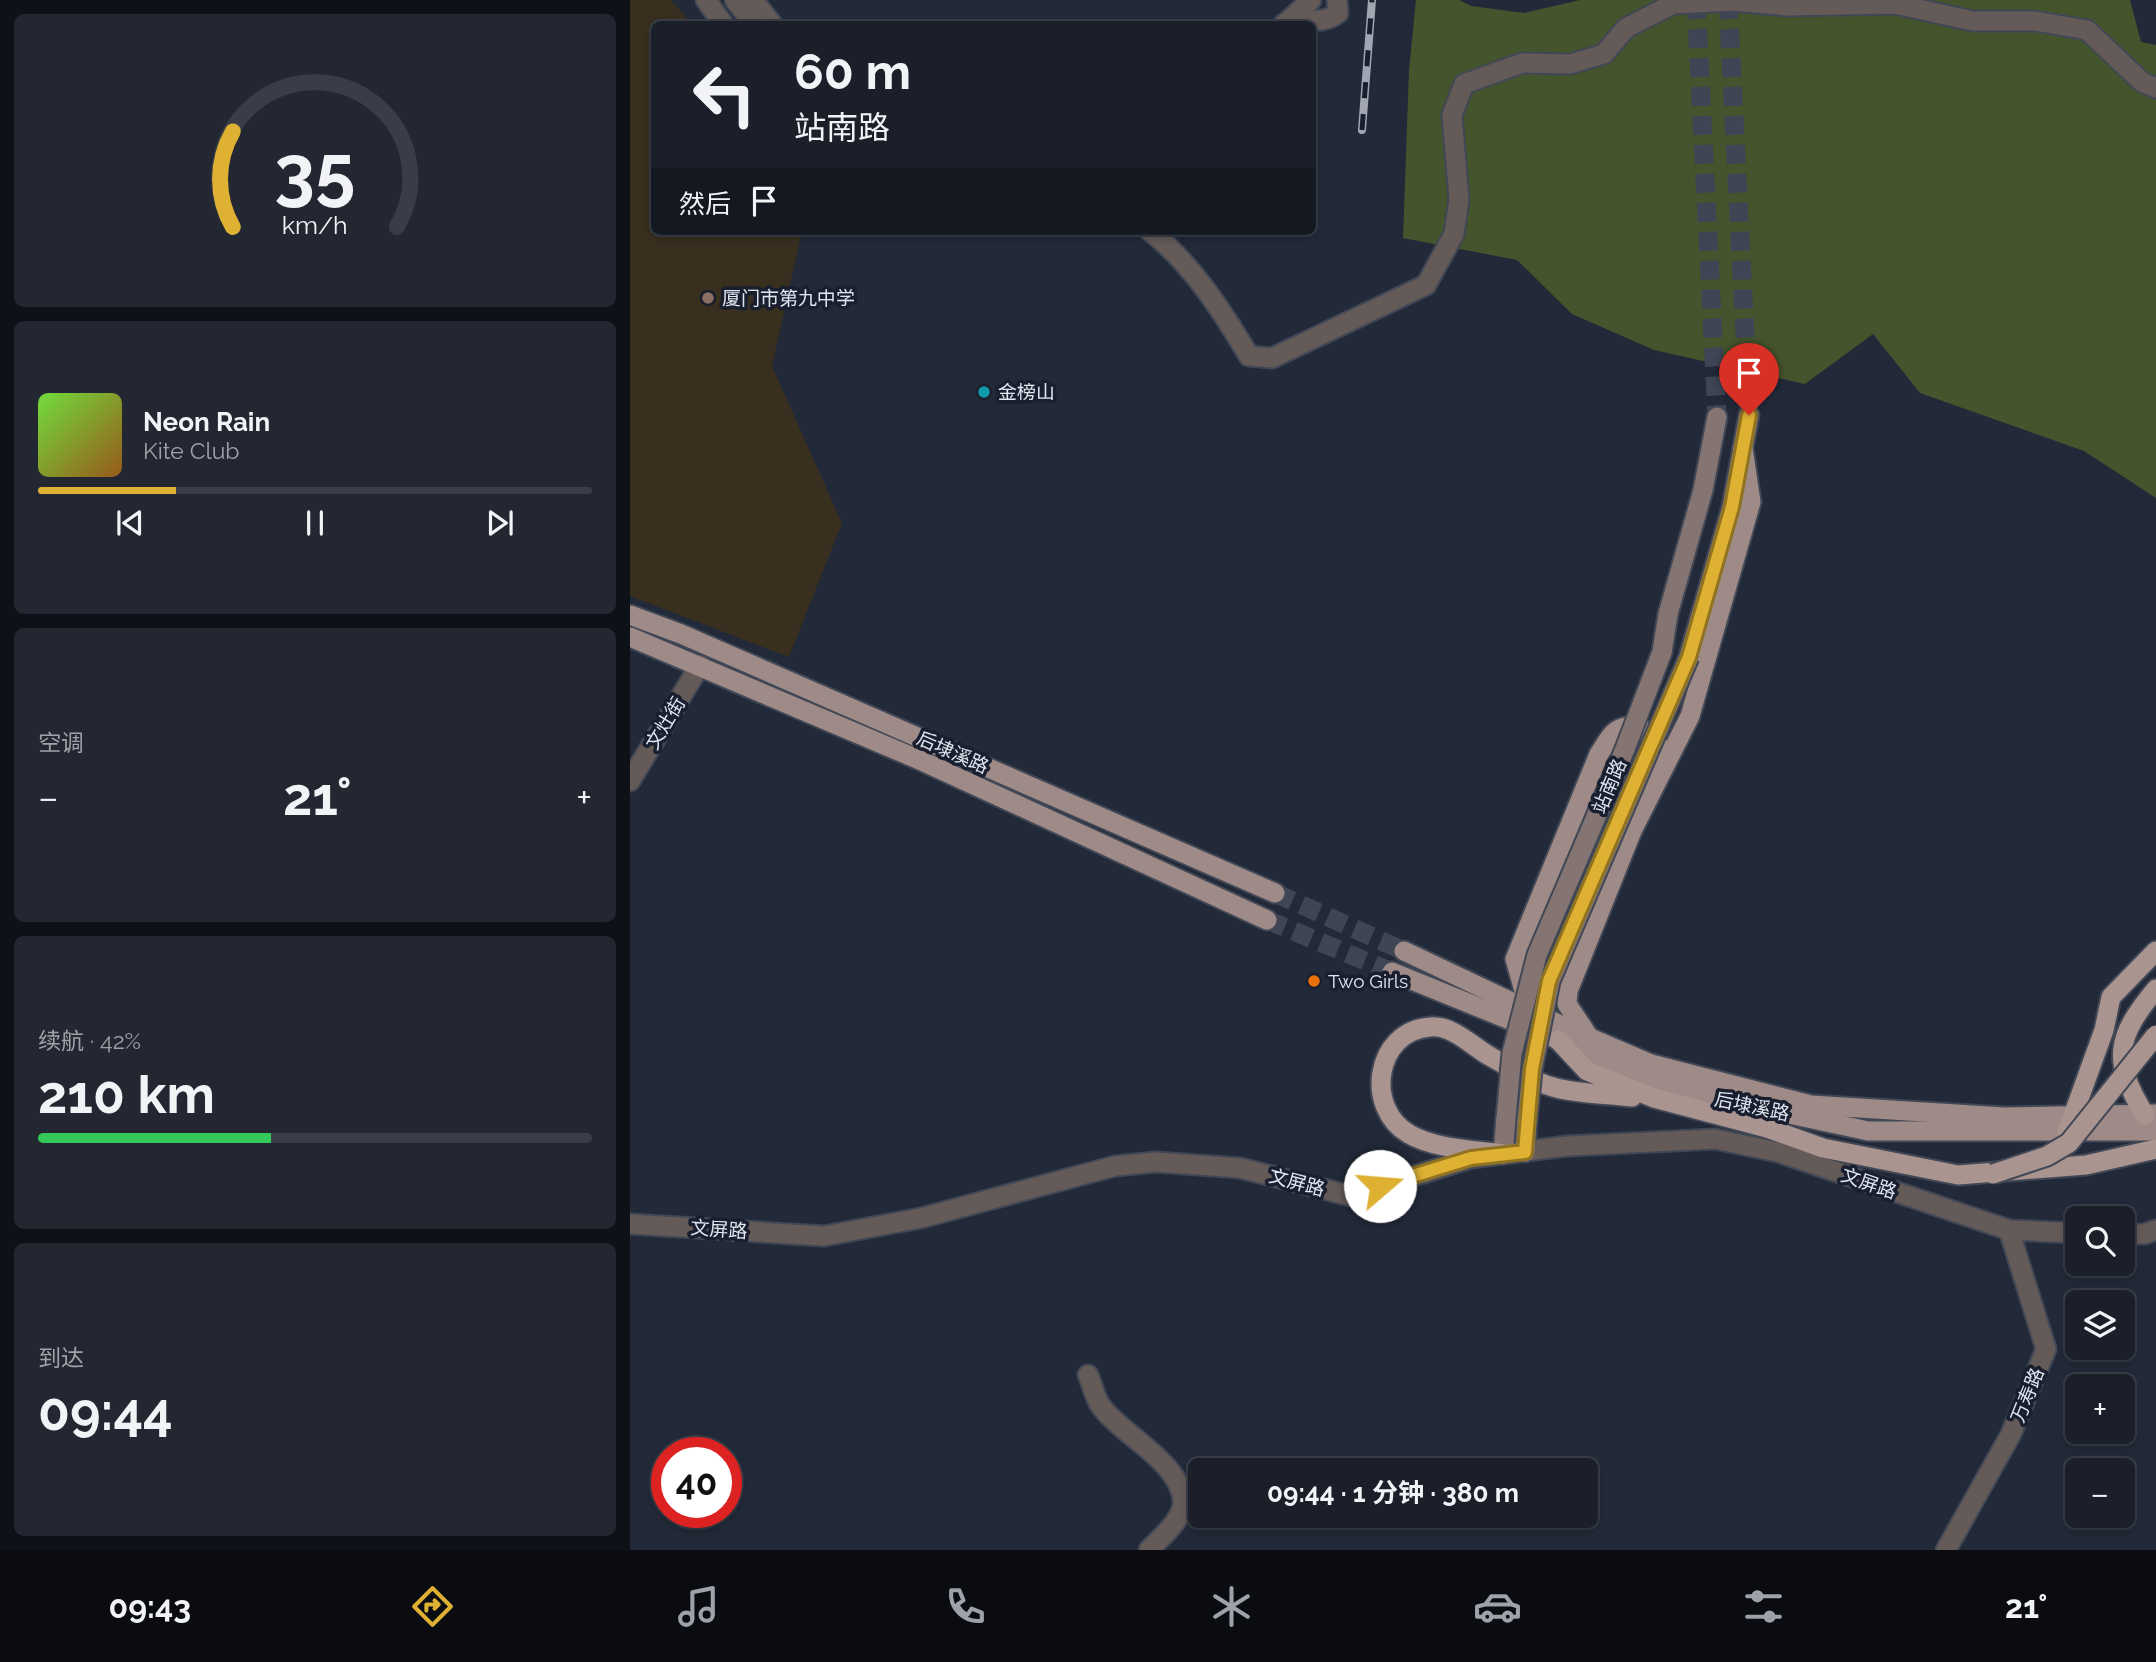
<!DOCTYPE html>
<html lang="zh">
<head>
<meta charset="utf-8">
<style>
  body { margin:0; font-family:Raleway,"Noto Sans SC",sans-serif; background:#232732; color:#f1f3f6; height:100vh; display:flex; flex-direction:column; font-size:26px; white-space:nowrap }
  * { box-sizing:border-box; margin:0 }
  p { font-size:23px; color:#9fa2a8 }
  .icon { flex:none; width:38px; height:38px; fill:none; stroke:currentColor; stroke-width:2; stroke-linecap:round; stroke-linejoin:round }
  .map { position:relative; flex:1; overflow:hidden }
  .side { display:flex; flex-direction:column; gap:14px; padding:14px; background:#0e1117; width:630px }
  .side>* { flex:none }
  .hud { position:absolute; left:21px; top:21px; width:665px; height:214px; border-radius:10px; box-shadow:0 4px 10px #0003,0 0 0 2px #383d47; background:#1a1f2a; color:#f1f3f6; overflow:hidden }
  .buttons { position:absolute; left:1435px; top:1206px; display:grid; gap:14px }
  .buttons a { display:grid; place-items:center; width:70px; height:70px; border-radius:10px; background:#1a1f2a; box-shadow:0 4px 10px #0003,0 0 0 2px #383d47; font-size:35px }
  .speed { position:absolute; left:21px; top:1437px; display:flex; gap:14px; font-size:35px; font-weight:700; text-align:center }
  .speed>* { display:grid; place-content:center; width:91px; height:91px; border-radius:50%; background:#1a1f2a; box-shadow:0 4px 10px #0003,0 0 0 2px #383d47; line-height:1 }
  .speed .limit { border:10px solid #d22; background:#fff; color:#111 }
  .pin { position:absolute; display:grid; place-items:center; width:60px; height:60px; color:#fff; margin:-72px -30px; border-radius:50% 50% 50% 0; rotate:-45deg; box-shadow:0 0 7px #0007 }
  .pin .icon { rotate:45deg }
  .me { position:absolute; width:77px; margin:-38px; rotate:72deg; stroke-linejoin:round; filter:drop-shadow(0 0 5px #0008) }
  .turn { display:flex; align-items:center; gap:24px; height:147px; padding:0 28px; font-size:32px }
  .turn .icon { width:91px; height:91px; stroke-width:2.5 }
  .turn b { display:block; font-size:49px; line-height:60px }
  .then { display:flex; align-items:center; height:66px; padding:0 28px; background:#0003; gap:14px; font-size:26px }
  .big { font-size:52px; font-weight:700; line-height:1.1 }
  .side .tile { flex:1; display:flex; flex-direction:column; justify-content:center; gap:10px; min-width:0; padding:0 24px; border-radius:10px; background:#232732 }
  .side .dial { align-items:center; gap:0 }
  .dial svg { height:182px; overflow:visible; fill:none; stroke:#383d47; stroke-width:7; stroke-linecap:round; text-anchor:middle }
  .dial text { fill:#f1f3f6; stroke:none }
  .song { display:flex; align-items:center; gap:21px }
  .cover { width:84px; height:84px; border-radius:10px; background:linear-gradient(135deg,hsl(100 70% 55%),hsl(30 70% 35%)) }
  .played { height:7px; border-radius:4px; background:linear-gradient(90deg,#deb133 25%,#383d47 25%) }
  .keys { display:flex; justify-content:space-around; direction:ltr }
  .heat { display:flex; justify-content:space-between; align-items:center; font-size:38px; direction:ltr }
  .charge { height:10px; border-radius:5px; background:linear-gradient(90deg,#34c759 42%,#383d47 0) }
  .trip { position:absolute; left:558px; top:1458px; width:410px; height:70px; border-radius:10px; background:#1a1f2a; box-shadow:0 4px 10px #0003,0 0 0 2px #383d47; font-weight:700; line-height:70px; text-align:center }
  .tab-bar { display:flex; height:112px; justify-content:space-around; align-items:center; background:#0a0c11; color:#9fa2a8 }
  .tab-bar .icon { width:49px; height:49px }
  .tab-bar .active { color:#deb133 }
  .tab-bar b { font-size:32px; color:#f1f3f6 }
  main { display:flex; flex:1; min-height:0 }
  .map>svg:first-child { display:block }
  .education { fill:#382f1f }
  .green { fill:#44542c }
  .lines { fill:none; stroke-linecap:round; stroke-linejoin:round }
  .secondary-tunnel { stroke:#3f4554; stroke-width:19; stroke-dasharray:19 10; stroke-linecap:butt }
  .primary-tunnel { stroke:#3f4554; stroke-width:19; stroke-dasharray:19 10; stroke-linecap:butt }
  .minor-casing { stroke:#414755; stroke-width:23 }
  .tertiary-casing { stroke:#414755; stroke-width:23 }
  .secondary-casing { stroke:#414755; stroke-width:23 }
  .primary-casing { stroke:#414755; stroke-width:23 }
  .trunk-casing { stroke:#414755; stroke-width:23 }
  .minor { stroke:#645a58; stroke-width:19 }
  .tertiary { stroke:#645a58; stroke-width:19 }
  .secondary { stroke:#857572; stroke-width:19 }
  .primary { stroke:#9e8a87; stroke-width:19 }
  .trunk { stroke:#aa9490; stroke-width:19 }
  .rail-casing { stroke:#a1a6b2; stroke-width:8 }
  .rail { stroke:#191f2e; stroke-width:5; stroke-dasharray:16; stroke-linecap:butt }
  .secondary-bridge-casing { stroke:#414755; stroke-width:23; stroke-linecap:butt }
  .trunk-bridge-casing { stroke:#414755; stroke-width:23; stroke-linecap:butt }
  .secondary-bridge { stroke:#857572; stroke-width:19 }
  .trunk-bridge { stroke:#aa9490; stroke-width:19 }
  .route-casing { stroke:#907321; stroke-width:18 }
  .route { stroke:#deb133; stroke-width:12 }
  .education-dot { fill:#8d6e63; stroke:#191f2e; stroke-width:2.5 }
  .culture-dot { fill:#0f9aa8; stroke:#191f2e; stroke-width:2.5 }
  .food-dot { fill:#e8710a; stroke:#191f2e; stroke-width:2.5 }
  .labels { text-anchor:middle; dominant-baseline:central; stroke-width:7; stroke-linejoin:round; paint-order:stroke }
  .poi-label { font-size:19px; fill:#e1e5f0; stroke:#191f2e; text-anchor:start }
  .street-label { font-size:19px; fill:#e1e5f0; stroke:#191f2e }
</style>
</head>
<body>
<main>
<section class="side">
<div class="tile dial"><svg viewBox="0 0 100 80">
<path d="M14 69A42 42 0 1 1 86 69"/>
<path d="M14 69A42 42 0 0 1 14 27" stroke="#deb133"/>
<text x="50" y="56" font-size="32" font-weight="700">35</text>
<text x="50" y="72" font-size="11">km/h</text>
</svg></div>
<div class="tile">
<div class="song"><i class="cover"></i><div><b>Neon Rain</b><p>Kite Club</p></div></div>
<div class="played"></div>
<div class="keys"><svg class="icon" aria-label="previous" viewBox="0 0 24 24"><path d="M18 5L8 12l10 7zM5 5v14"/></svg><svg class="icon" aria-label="pause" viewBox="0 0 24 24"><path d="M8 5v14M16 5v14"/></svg><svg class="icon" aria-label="next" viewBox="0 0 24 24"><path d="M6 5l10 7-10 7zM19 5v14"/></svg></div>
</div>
<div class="tile"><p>空调</p>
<div class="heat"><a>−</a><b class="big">21°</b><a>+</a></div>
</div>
<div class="tile"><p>续航 · 42%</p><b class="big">210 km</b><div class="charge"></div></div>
<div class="tile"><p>到达</p><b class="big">09:44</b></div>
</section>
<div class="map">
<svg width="1526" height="1550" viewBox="0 0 1526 1550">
  <rect width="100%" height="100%" fill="#222938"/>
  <polygon class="education" points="0,0 41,0 62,24 24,24 24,231 172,231 142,366 212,523 159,657 0,596"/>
  <polygon class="green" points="786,0 829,0 841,6 894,13 950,0 1500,0 1511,42 1526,45 1526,498 1454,451 1290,393 1243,334 1175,384 1024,350 942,314 887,260 773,238 779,70"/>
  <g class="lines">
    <g class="secondary-tunnel">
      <polyline points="1066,0 1087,417"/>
      <polyline points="1098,0 1119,415"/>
    </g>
    <g class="primary-tunnel">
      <polyline points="645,893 774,951"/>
      <polyline points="637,920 762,972"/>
    </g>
    <defs>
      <g id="minor">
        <polyline points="76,0 93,24"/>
        <polyline points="123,0 142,24"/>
        <polyline points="657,22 681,0"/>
        <path d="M654,24C673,15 690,27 708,13L707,0"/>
        <path d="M520,231C562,264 592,311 619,356L642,358L796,285L824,234L829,199L822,115L834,84L892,63L940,64L974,54L996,28L1043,4L1105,1L1157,6L1265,4L1343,21H1405L1457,30L1512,82L1526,88"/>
        <polyline points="0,781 70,665"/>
        <polyline points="1493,1234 1514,1234 1526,1230"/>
        <path d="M458,1375C462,1384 465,1397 470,1405C490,1434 552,1463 553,1502C553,1520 530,1538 519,1550"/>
        <polyline points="1316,1550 1381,1434 1416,1349 1379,1230 1447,1233"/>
      </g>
      <g id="tertiary">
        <polyline points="105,0 124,24"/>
        <polyline points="0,1224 194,1236 291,1218 485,1166 526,1162 610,1168 721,1196 841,1158 937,1146 1085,1139 1148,1152 1379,1230"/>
      </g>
      <g id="secondary">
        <polyline points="1032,652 1038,614 1073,490 1087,417"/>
        <polyline points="1059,657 1102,507 1119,415"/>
        <polyline points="895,1152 897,1121"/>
        <polyline points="873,1154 876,1118"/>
      </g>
      <g id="primary">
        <polyline points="0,615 51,634 645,893"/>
        <polyline points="0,637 292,761 637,920"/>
        <polyline points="774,951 937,1028 1021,1064 1181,1105 1374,1117 1526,1114"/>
        <polyline points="762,972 1054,1091 1238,1131 1526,1131"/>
        <path d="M896,998L885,959L969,754C974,747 979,736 986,731C1005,718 1026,735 1031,752"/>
        <polyline points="959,1037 937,1004 938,991 1002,831 1060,716 1121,502 1113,448"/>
      </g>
      <g id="trunk">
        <polyline points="928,1040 957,1071 1024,1098 1137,1128 1193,1148 1328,1175 1456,1165 1526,1149"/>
        <path d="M1515,1115C1481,1060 1486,1037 1526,989"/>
        <polyline points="1437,1132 1474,1030 1481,997 1526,951"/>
        <path d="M873,1154C844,1150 805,1149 779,1134C734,1108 745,1031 800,1027C821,1025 839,1043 856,1054C875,1065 901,1081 923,1087C947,1094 976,1094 1002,1097"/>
      </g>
    </defs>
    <use href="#minor" class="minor-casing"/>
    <use href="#tertiary" class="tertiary-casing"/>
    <use href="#secondary" class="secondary-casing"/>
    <use href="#primary" class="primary-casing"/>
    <use href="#trunk" class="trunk-casing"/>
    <use href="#minor" class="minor"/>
    <use href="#tertiary" class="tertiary"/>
    <use href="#secondary" class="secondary"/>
    <use href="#primary" class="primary"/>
    <use href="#trunk" class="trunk"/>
    <defs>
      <polyline id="rail" points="732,130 742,0"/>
    </defs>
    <use href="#rail" class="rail-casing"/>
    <use href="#rail" class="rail"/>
    <defs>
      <g id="secondary-bridge">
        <polyline points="876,1118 882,1053 907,955 995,749 1032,652"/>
        <polyline points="897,1121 902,1070 920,981 1059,657"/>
      </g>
      <polyline id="trunk-bridge" points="1363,1174 1417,1156 1439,1143 1526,1035"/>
    </defs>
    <use href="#secondary-bridge" class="secondary-bridge-casing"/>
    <use href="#trunk-bridge" class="trunk-bridge-casing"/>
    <use href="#secondary-bridge" class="secondary-bridge"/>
    <use href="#trunk-bridge" class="trunk-bridge"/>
  </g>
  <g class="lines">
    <defs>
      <polyline id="route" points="750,1186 841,1158 895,1152 902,1069 919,981 1059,657 1102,507 1119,415"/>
    </defs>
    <use href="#route" class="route-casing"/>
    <use href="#route" class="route"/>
  </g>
  <circle class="education-dot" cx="78" cy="298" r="7"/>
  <circle class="culture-dot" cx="354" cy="392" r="7"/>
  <circle class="food-dot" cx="684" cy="981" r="7"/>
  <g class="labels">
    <g class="poi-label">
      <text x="92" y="298">厦门市第九中学</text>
      <text x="368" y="392">金榜山</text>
      <text x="698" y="981">Two Girls</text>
    </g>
    <g class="street-label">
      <text transform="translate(35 723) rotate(-59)">文灶街</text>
      <text transform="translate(323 752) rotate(24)">后埭溪路</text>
      <text transform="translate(979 786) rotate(-67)">站南路</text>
      <text transform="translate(1122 1106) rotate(12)">后埭溪路</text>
      <text transform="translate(667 1182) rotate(15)">文屏路</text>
      <text transform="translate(1239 1183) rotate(19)">文屏路</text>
      <text transform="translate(89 1229) rotate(4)">文屏路</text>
      <text transform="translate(1397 1395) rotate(-68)">万寿路</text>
    </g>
  </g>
</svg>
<div class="buttons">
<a><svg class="icon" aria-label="search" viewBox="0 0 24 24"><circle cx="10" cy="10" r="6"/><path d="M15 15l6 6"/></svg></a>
<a><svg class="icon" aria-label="layers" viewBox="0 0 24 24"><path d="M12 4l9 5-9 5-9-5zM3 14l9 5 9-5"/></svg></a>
<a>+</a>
<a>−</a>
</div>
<div class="speed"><div class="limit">40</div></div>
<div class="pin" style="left:1119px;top:415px;background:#d93025"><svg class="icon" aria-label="arrive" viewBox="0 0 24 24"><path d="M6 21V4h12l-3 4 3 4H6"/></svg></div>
<svg class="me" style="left:750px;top:1186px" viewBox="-20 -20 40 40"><circle r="19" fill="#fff"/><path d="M0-13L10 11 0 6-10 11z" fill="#deb133"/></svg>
<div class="trip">09:44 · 1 分钟 · 380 m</div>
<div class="hud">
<div class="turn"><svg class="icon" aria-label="left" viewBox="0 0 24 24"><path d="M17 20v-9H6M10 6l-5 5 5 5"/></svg><div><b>60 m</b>站南路</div></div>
<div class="then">然后<svg class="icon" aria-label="arrive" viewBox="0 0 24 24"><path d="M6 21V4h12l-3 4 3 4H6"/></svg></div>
</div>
</div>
</main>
<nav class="tab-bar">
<b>09:43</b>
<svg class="icon active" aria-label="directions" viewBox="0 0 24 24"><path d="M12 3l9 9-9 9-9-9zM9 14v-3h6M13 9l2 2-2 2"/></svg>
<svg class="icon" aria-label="music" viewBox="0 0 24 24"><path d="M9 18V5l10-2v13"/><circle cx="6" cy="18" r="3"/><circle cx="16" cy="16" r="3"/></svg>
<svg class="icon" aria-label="phone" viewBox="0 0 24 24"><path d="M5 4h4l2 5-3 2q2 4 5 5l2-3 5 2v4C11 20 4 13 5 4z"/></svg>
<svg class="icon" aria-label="climate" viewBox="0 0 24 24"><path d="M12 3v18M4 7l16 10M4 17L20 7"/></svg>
<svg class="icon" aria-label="car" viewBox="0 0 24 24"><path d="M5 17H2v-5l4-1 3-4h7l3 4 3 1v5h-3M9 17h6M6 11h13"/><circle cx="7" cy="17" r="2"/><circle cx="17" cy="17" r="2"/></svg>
<svg class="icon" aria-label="filters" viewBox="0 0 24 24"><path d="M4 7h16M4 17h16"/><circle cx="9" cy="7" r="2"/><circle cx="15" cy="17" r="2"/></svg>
<b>21°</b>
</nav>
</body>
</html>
